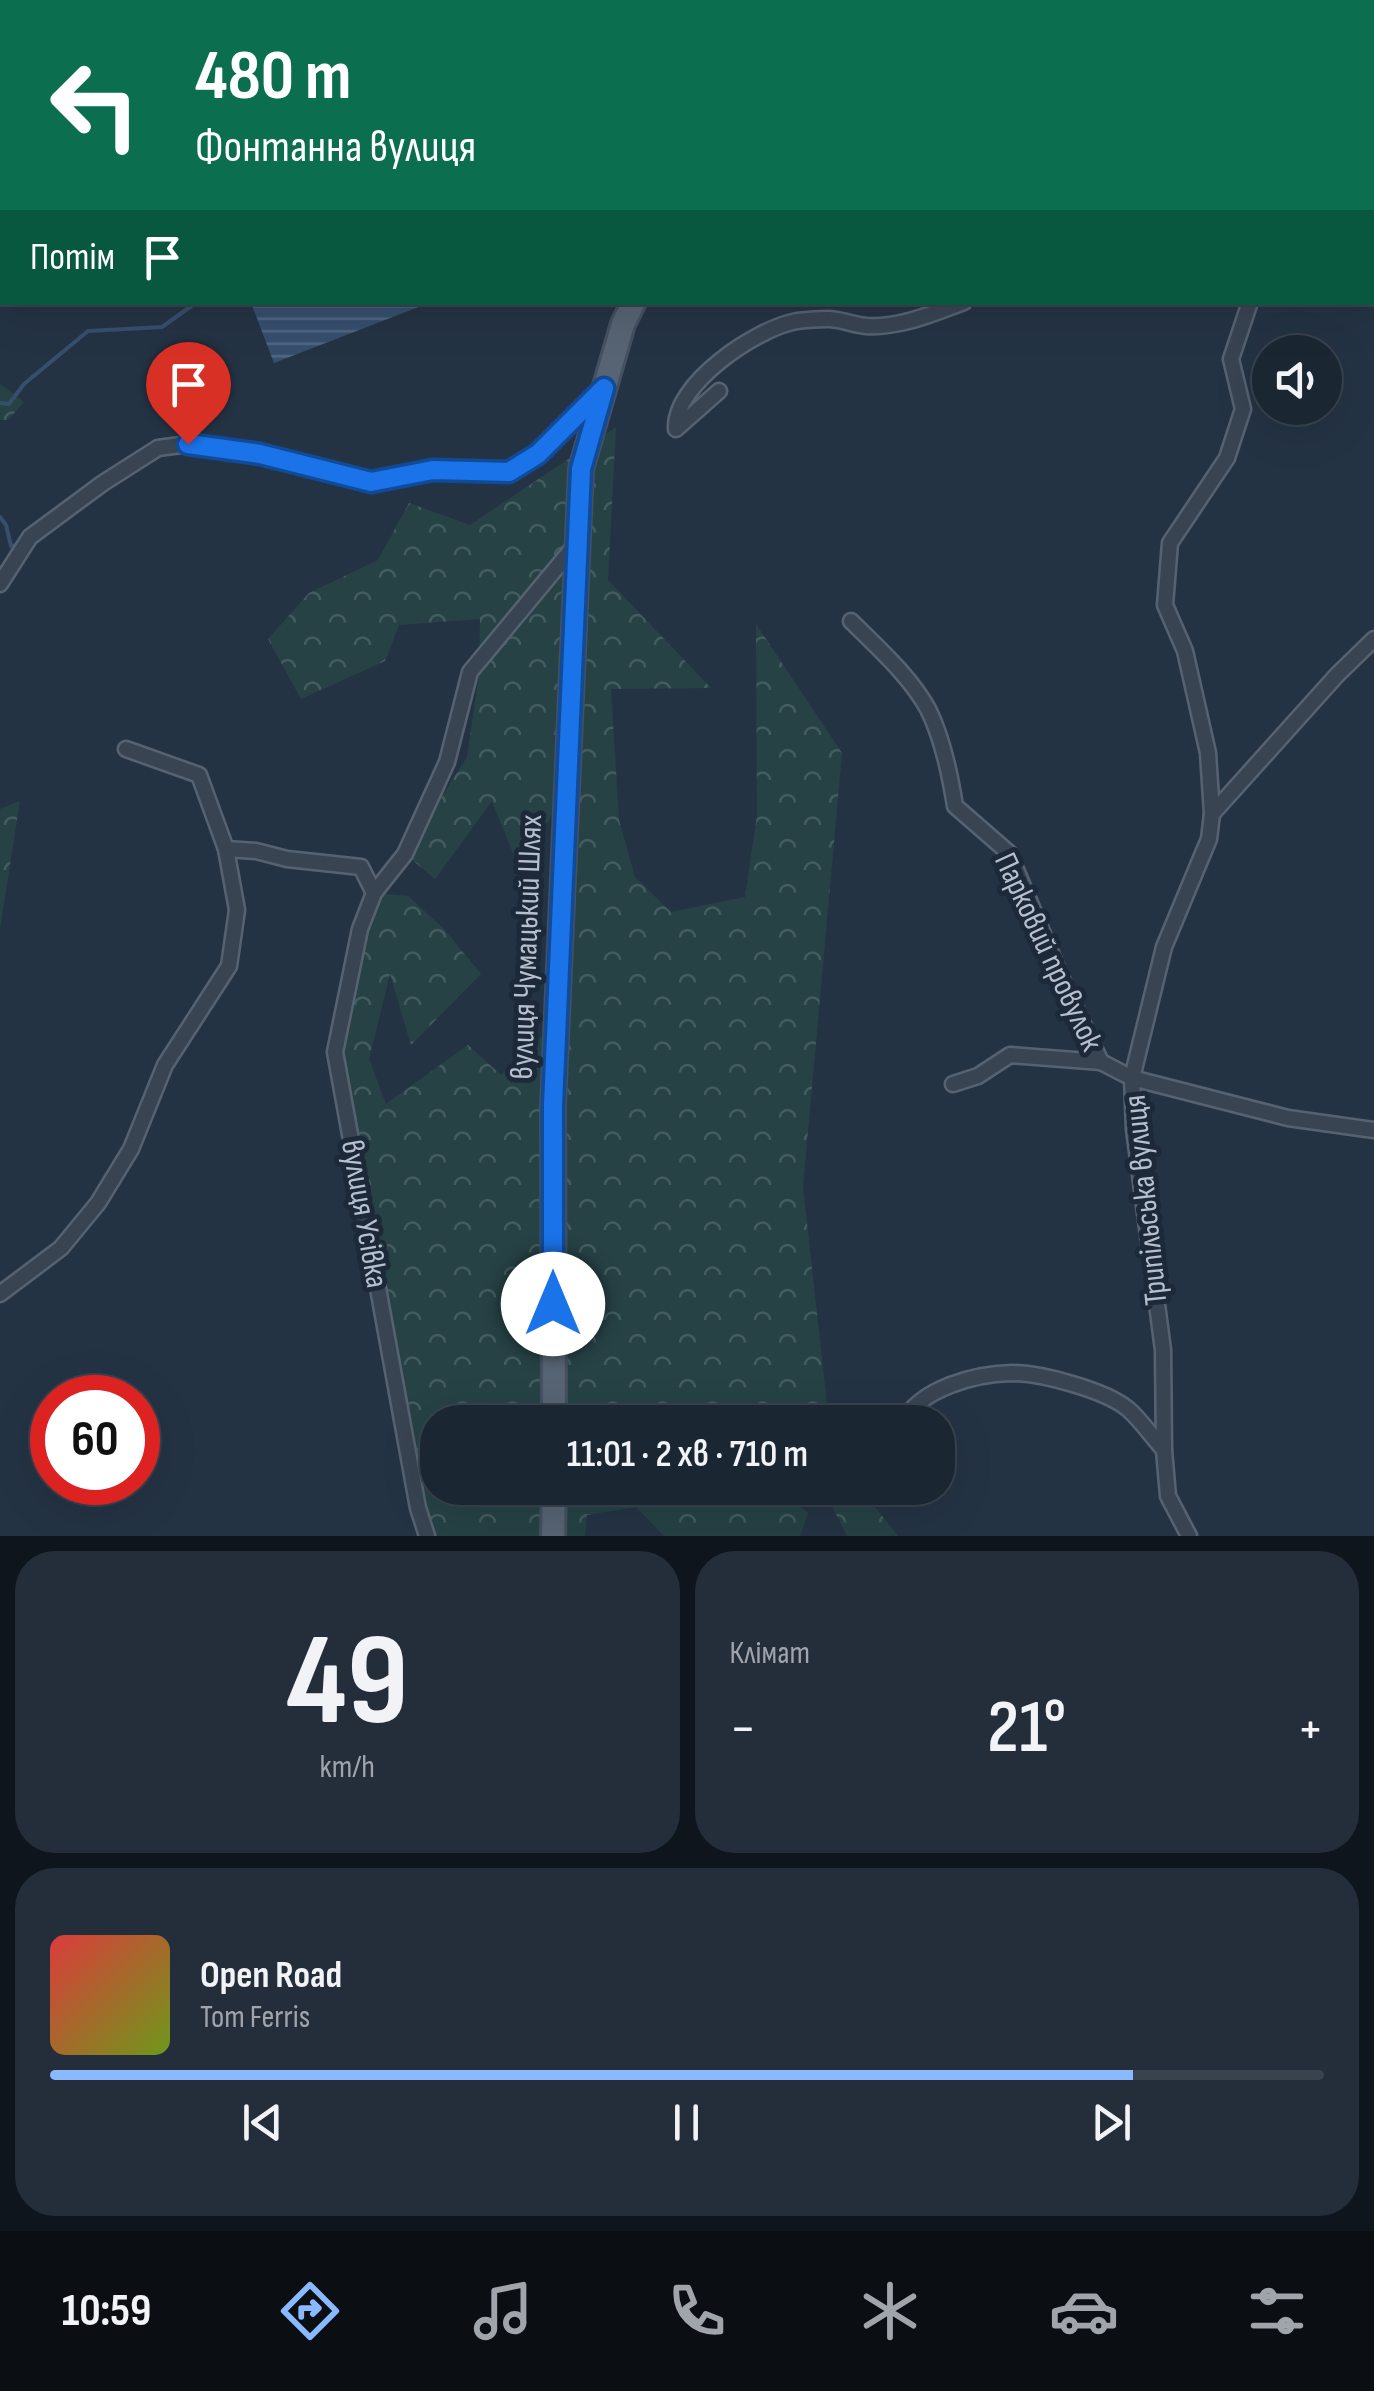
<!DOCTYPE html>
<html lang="uk">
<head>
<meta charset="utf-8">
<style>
  body { margin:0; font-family:"Sofia Sans Condensed",sans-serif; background:#242e3b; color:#f1f3f6; height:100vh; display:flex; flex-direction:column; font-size:38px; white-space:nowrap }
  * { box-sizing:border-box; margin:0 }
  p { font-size:32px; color:#a0a5ac }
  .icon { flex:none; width:55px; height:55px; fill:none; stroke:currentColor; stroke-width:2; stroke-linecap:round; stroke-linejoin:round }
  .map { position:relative; height:1536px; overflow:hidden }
  .sheet { display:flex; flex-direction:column; gap:15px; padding:15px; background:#0f151c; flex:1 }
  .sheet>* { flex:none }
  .top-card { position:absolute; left:0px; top:0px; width:1375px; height:305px; box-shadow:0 10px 40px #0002,0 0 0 2px #39434e; background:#0b6e4f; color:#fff; overflow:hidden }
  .buttons { position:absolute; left:1252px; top:335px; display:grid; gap:20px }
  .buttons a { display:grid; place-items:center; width:90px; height:90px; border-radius:50%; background:#1b2633; box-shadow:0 10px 40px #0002,0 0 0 2px #39434e; font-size:50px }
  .speed { position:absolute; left:30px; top:1375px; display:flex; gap:20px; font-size:50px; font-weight:700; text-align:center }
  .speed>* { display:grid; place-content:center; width:130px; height:130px; border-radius:50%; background:#1b2633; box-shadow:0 10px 40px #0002,0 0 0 2px #39434e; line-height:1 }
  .speed .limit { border:15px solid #d22; background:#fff; color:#111 }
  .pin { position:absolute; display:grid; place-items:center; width:85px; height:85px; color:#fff; margin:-102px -42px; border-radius:50% 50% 50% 0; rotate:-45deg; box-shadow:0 0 10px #0007 }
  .pin .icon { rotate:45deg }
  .me { position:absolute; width:110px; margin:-55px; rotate:0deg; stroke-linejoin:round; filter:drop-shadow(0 0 8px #0008) }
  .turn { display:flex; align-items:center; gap:35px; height:210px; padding:0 30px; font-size:45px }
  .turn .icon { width:130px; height:130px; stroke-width:2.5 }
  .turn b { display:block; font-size:70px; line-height:85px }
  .then { display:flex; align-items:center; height:95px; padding:0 30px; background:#0003; gap:20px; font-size:38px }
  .big { font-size:75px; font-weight:600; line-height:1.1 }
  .sheet .tile { flex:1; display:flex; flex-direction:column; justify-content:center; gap:15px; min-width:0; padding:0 35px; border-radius:40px; background:#242e3b }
  .sheet .dial { align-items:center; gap:0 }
  .dial b { font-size:130px; line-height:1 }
  .song { display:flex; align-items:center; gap:30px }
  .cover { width:120px; height:120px; border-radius:15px; background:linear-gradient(135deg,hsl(0 70% 55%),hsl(80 70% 35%)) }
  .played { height:10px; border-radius:5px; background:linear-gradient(90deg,#89baff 85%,#39434e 85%) }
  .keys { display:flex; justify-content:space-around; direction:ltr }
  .heat { display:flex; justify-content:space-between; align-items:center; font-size:55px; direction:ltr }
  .sheet .tiles { flex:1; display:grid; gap:15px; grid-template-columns:1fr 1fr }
  .tile:last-child { grid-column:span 2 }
  .trip { position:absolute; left:420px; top:1405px; width:535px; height:100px; border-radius:40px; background:#1b2633; box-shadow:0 10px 40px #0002,0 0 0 2px #39434e; font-weight:600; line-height:100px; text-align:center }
  .dock { display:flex; height:160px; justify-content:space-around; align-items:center; background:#0b0f14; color:#a0a5ac }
  .dock .icon { width:70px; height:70px }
  .dock .on { color:#89baff }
  .dock b { font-size:45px; color:#f1f3f6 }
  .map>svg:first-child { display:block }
  .forest { fill:url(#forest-crowns) }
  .water { fill:url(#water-rules) }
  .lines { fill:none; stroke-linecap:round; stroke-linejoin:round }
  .stream { stroke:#364f6d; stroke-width:4 }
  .minor-casing { stroke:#576271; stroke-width:19 }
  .primary-casing { stroke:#455060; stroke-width:28 }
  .minor { stroke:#394453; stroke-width:14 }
  .primary { stroke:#576473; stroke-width:22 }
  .route-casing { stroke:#114b97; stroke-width:25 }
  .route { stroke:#1a73e8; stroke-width:18 }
  .labels { text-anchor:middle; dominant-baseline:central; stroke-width:10; stroke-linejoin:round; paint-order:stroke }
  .street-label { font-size:32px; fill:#b6bfcd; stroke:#1d2939 }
</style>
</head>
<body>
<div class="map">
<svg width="1374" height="1536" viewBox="0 0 1374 1536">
  <defs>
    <pattern id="forest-crowns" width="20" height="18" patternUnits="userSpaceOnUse" patternTransform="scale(2.5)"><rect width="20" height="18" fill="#264245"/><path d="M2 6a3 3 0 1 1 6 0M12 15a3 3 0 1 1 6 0" fill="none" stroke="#435c5f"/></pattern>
    <pattern id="water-rules" width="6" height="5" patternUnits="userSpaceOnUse" patternTransform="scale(2.5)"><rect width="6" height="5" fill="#364f6d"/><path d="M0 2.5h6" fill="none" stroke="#516781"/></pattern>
  </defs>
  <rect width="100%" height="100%" fill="#243344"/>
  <g class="forest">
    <polygon points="0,384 24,402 8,420 0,420"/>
    <polygon points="616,427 608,580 711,688 611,689 619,820 635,877 671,912 745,897 757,815 756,624 842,753 803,1187 829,1422 438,1422 438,1488 778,1488 808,1513 800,1536 664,1536 636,1507 587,1515 585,1536 427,1536 335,1052 374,893 408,896 443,928 481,974 411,1045 390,974 369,1059 386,1104 468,1045 501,1075 569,1010 579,771 519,868 492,801 435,879 405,854 467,757 479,675 480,619 399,625 385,661 301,699 268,639 309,593 378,560 409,503 470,525"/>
    <polygon points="20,801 0,928 0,809"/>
    <polygon points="823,1488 860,1488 898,1536 847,1536"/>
  </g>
  <g class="water">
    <polygon points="517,0 1086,0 1080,2 517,2"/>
    <polygon points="251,303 251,302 429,303 274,363"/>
  </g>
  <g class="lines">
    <g class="stream">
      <polyline points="1372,258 1374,259"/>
      <polyline points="0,403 9,404 24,384 88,331 162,327 197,302"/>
      <polyline points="0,517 6,525 11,546 17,545"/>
    </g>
    <defs>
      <g id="minor">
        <polyline points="291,2 294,0"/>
        <polyline points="1370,2 1372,0"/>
        <polyline points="0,42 2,42"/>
        <path d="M719,391L676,429C673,384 757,328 797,321C806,320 818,319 828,319C841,319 853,325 866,326C900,328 934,313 964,302"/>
        <polyline points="0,584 30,537 103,483 158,448 188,444 260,454 371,481 433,470 509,472 538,455 600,393"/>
        <path d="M851,621C878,648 909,675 928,709C943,739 950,774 955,806L1009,853L1061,977L1101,1062L1010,1055L978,1076L953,1084"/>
        <polyline points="126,749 199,775 226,849 256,851 287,859 361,867 374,893"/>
        <polyline points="1212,814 1337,675 1374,639"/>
        <polyline points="1101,1062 1132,1078 1288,1118 1374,1130"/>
        <polyline points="0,1294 61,1248 98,1203 131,1149 165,1065 229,966 237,910 226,849"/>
        <path d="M903,1422C921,1388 975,1374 1011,1373C1041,1373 1105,1390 1128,1409C1141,1420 1152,1437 1164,1450"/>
        <polyline points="427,1536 418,1508 335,1052 360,929 374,893 405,854 447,762 470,672 577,543"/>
        <polyline points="1189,1536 1168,1496 1164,1450 1163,1350 1134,1129 1132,1078 1164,947 1209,839 1212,814 1208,753 1185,651 1165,605 1170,543 1227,458 1243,409 1231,359 1250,302"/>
      </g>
      <g id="primary">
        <polyline points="1146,2 1154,0"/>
        <polyline points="554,1422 553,1105 581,469 623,324 634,302"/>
        <polyline points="553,1536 554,1488"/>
      </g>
    </defs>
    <use href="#minor" class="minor-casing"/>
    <use href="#primary" class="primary-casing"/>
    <use href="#minor" class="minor"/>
    <use href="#primary" class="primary"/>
  </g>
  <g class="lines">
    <defs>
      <polyline id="route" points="188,444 260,454 371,482 433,470 509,472 538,454 604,388 581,469 553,1105 553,1304"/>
    </defs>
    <use href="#route" class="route-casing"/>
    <use href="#route" class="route"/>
  </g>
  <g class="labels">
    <g class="street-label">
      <text transform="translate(527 947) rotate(-88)">вулиця Чумацький Шлях</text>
      <text transform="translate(1048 952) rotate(65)">Парковий провулок</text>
      <text transform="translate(1146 1200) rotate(-96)">Трипільська вулиця</text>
      <text transform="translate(364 1214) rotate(80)">вулиця Усівка</text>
    </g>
  </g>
</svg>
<div class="buttons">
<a><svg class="icon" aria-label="sound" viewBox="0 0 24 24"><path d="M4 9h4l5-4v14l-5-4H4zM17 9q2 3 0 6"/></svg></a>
</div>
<div class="speed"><div class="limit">60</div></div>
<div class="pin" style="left:188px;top:444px;background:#d93025"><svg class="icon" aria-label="arrive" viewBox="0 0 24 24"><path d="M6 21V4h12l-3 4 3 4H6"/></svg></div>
<svg class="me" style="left:553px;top:1304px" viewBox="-20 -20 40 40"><circle r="19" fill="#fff"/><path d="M0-13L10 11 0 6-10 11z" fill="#1a73e8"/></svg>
<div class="trip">11:01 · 2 хв · 710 m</div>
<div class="top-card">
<div class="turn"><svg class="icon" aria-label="left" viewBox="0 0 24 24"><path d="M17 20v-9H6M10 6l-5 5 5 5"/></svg><div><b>480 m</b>Фонтанна вулиця</div></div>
<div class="then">Потім<svg class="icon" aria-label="arrive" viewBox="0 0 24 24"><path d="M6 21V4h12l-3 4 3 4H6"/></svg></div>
</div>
</div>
<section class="sheet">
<div class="tiles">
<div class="tile dial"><b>49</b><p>km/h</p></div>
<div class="tile"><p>Клімат</p>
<div class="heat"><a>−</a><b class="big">21°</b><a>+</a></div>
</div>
<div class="tile">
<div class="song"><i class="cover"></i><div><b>Open Road</b><p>Tom Ferris</p></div></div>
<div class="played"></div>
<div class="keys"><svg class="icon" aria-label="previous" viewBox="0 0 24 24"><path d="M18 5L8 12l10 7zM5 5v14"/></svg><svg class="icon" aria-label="pause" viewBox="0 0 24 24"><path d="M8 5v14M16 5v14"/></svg><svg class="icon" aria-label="next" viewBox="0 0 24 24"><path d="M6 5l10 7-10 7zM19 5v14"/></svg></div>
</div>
</div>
</section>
<nav class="dock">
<b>10:59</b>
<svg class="icon on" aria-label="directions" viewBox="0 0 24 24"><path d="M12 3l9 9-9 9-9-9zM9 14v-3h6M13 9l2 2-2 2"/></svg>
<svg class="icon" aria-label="music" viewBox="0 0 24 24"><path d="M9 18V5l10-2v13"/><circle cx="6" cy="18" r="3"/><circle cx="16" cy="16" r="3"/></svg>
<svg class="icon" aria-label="phone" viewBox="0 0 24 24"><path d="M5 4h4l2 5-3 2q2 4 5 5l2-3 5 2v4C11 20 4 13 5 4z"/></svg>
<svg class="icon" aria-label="climate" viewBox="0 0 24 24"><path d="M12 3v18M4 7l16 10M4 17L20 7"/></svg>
<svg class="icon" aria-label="car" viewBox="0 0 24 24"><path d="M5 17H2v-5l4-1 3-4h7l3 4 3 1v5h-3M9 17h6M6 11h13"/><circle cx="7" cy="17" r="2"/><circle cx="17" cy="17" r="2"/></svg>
<svg class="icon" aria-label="filters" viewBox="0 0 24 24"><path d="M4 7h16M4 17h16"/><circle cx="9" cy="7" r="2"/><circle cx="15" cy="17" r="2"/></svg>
</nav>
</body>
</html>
